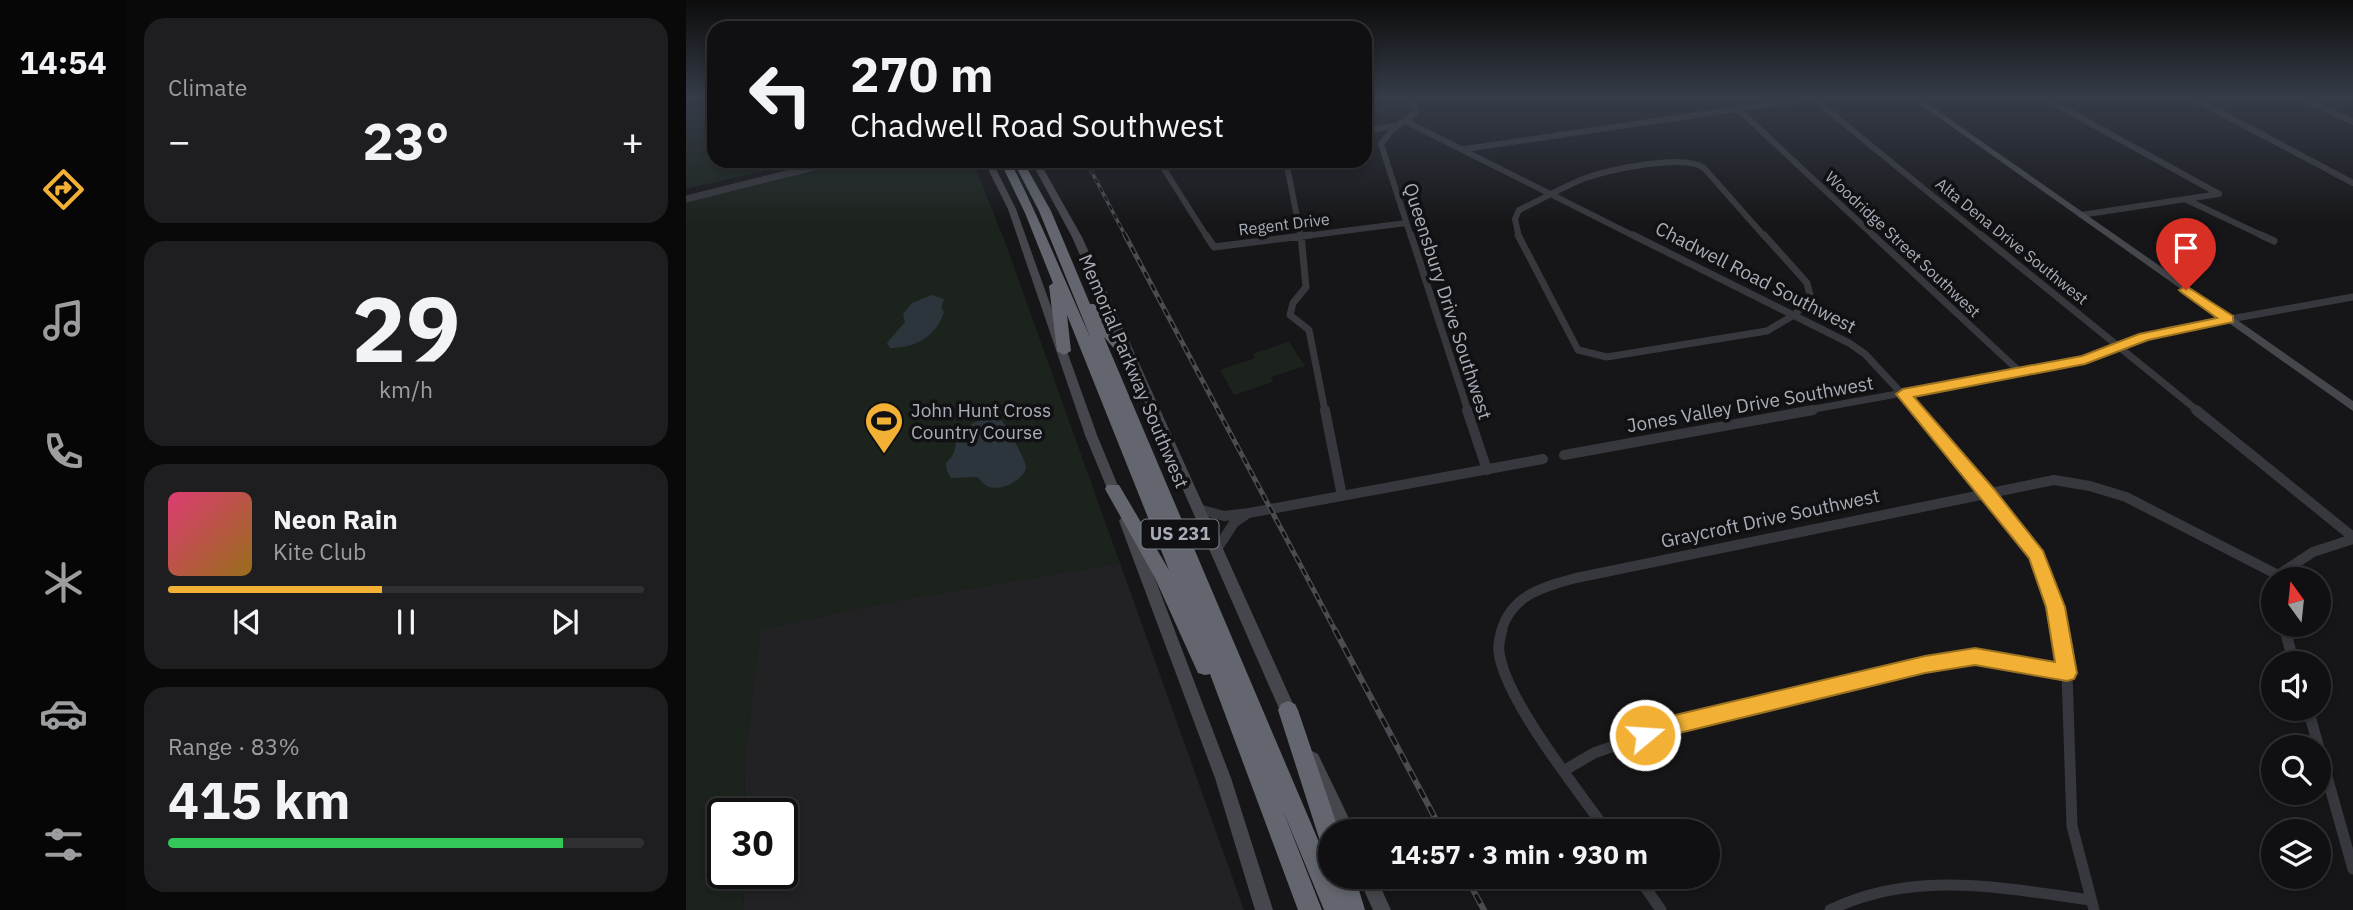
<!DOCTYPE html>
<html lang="en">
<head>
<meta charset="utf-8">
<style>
  :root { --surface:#101012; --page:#1e1e20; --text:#f1f3f6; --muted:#9c9d9f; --line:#303032; --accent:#f2b134 }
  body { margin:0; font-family:"IBM Plex Sans",sans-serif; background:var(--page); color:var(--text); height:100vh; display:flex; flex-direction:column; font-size:26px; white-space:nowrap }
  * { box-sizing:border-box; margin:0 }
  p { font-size:23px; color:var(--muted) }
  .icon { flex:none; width:38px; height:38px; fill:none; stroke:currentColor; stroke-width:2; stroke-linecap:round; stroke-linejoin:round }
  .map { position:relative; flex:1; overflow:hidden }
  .panel { display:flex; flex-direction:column; gap:18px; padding:18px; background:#09090a; width:560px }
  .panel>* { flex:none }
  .top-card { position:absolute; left:21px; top:21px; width:665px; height:147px; border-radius:21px; box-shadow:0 4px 10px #0003,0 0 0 2px var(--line); background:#101012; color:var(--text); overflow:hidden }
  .needle { width:46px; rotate:345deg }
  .controls { position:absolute; left:1575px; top:567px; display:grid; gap:14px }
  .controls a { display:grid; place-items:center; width:70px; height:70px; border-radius:50%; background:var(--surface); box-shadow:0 4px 10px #0003,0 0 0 2px var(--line); font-size:35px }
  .speed { position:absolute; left:21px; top:798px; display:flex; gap:14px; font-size:35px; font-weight:700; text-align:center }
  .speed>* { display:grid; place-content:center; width:91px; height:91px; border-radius:50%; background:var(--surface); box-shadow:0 4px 10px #0003,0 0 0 2px var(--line); line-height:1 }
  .speed .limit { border:4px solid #111; border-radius:10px; background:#fff; color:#111 }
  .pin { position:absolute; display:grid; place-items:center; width:60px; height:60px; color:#fff; margin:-72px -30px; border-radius:50% 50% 50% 0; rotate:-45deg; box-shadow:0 0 7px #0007 }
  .pin .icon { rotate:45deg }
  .me { position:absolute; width:77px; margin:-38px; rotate:72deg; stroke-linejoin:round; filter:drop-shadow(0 0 5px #0008) }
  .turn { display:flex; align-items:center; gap:24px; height:147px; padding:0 28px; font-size:32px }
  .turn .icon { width:91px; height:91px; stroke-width:2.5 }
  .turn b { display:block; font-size:49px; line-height:60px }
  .big { font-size:52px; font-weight:700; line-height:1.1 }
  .panel .tile { flex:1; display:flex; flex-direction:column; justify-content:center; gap:10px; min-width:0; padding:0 24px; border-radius:21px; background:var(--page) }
  .panel .dial { align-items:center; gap:0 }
  .dial b { font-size:91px; line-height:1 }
  .song { display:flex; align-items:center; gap:21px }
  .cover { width:84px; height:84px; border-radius:10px; background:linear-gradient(135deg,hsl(340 70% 55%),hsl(40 70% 35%)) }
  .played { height:7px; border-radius:4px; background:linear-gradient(90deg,var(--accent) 45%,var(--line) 45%) }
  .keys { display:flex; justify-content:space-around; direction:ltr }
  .heat { display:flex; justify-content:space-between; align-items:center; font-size:38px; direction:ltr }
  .charge { height:10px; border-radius:5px; background:linear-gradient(90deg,#34c759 83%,var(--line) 0) }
  .trip { position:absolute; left:632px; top:819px; width:402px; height:70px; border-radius:35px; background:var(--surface); box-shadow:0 4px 10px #0003,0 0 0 2px var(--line); font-weight:700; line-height:70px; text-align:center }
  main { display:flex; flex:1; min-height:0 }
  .tab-bar { display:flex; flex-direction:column; width:126px; justify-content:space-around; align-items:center; background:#060607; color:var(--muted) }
  .tab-bar .icon { width:49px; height:49px }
  .tab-bar .current { color:var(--accent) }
  .tab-bar b { font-size:32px; color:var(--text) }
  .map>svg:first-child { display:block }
  .built { fill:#222225 }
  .green { fill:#1c231d }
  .water { fill:#2c353c }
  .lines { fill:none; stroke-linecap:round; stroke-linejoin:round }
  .minor-far3 { stroke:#37383d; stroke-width:6 }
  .minor-far2 { stroke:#37383d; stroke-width:7 }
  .minor-far1 { stroke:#37383d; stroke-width:10 }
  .minor { stroke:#37383d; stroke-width:11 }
  .tertiary { stroke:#37383d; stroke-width:7 }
  .secondary { fill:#45474d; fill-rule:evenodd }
  .motorway { fill:#63666e; fill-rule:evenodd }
  .rail-far2-casing { stroke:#4a4c52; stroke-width:3.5 }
  .rail-far1-casing { stroke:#4a4c52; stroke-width:5 }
  .rail-casing { stroke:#4a4c52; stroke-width:6 }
  .rail-far2 { stroke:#111113; stroke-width:2; stroke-dasharray:5; stroke-linecap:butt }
  .rail-far1 { stroke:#111113; stroke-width:2.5; stroke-dasharray:7; stroke-linecap:butt }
  .rail { stroke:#111113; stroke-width:3.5; stroke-dasharray:10; stroke-linecap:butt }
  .route { fill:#f2b134; stroke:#9d7322; stroke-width:2 }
  .labels { text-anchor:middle; stroke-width:7; stroke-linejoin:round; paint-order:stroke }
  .far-street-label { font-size:16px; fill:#a8adb8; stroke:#111113 }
  .shield { fill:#111113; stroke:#7b7e86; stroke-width:2 }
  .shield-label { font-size:18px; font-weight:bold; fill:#a8adb8 }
  .street-label { font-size:19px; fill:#a8adb8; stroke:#111113 }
  .poi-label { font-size:19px; fill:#a8adb8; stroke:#111113; text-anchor:start }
</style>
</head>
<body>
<main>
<nav class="tab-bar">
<b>14:54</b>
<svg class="icon current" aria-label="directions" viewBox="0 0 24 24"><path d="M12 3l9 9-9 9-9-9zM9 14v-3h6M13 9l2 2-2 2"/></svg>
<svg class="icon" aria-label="music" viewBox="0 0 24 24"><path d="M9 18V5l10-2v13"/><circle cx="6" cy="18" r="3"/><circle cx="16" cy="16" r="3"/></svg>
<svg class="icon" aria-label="phone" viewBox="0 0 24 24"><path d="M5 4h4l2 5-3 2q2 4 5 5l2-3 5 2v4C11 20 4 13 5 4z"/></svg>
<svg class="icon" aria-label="climate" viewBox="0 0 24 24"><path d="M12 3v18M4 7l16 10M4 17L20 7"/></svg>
<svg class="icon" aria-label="car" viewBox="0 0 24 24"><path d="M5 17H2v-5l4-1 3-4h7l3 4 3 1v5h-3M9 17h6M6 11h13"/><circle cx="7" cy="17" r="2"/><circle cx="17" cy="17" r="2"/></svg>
<svg class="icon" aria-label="filters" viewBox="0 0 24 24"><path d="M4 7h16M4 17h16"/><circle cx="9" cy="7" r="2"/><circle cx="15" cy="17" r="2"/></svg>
</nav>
<section class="panel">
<div class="tile"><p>Climate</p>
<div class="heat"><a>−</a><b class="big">23°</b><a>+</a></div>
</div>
<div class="tile dial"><b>29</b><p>km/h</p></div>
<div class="tile">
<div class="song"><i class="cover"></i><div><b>Neon Rain</b><p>Kite Club</p></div></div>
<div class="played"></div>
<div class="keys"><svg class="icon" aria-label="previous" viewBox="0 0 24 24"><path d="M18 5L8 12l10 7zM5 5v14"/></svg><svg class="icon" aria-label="pause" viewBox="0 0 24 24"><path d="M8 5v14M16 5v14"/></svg><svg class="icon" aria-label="next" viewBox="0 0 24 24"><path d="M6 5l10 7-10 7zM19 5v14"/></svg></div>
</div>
<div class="tile"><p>Range · 83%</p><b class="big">415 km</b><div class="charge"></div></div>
</section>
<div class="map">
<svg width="1667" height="910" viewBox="0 0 1667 910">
  <rect width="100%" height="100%" fill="#161618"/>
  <path class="built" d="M 679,97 L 721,97 L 725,107 L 679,114 Z
    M 434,563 L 558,910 L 57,910 L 59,873 L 96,873 L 96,814 L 59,814 L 58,765 L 74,629 L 220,599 Z"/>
  <path class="green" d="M 0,97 L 28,97 L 28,161 L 121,161 L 0,189 Z
    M 162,161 L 284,161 L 294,179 L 319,242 L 434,563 L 220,599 L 74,629 L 58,765 L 59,814 L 37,814 L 37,873 L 59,873 L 57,910 L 0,910 L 0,201 Z
    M 603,342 L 619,366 L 585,377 L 587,382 L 548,395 L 534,370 L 569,358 L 567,354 Z"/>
  <path class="water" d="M 246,295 L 258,299 L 255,308 L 258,312 C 250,337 229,348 204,348 L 201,343 L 219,322 L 217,314 L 226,303 Z
    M 306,416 C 309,417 313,418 316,421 C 321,426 341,462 340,468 C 337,480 316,491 304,487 C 299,486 296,481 291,477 L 265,478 L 261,471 L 260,463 C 268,455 268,453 270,443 C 273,429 293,418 306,416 Z"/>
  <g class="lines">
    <path class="minor-far3" d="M 1117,97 L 1125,100 L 1130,97 L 1134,104 L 1297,237
      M 1357,97 L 1533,194 L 1395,215
      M 1505,97 L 1667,183
      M 1613,97 L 1667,122
      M 1050,107 L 1189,237
      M 721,122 L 950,237
      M 679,131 L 707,126
      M 779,149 L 1119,99
      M 473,161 L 521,237
      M 600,161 L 615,237
      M 1501,200 L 1579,237
      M 611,237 L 720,223
      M 725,237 L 695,144 L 706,130 L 729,113 L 728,97
      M 833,237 L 829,219 L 833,210 C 854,200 875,188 897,179 C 921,170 998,153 1018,168 L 1079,237"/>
    <path class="minor-far2" d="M 520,235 L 528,247 L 625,235
      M 615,235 L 620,287 L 607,303 L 604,315 L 623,330 L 639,411
      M 725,235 L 782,411
      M 832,235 L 892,350 L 921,357 L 1081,331 L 1108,315 L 1125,299 L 1121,283 L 1078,235
      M 947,235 L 1163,343 L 1179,354 L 1232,411
      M 1187,235 L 1334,372
      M 1295,235 L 1512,411
      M 1575,235 L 1588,241
      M 1117,411 L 1399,360 L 1483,330 L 1667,297"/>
    <path class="minor-far1" d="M 639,410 L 656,496
      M 781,410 L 801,470
      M 1230,410 L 1351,555 L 1369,607 L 1374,632
      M 1510,410 L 1667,537
      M 878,455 L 1127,410
      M 512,509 L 538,516 L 563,513 L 857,459
      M 531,549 L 548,523 L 561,514
      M 1592,579 L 1592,575 L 1627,552 L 1667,539
      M 1597,625 L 1599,632
      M 815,632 C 825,595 857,587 890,578 L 1368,480 L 1404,486 L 1440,497 L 1592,575"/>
    <path class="minor" d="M 816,630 C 814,637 812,645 813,652 C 819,700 892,790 921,831
      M 1373,630 L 1381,673 L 1386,826 L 1408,910
      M 1599,630 L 1608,663
      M 1622,709 L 1667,869
      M 879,770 L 908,753 L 985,726 L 1239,664 L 1289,656 L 1381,673
      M 952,877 L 975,910
      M 1144,910 C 1228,869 1316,888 1404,900"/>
    <path class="tertiary" d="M 0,199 L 152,161"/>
    <path class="secondary" d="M 1224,97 L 1232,97 L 1667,401 L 1667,411 Z
      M 298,161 L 306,161 L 330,209 L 411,435 L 437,498 L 436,501 L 426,501 L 425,498 L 399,435 L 322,209 Z
      M 345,161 L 353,161 L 396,237 L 613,717 L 611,722 L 605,724 L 599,722 L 386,237 Z
      M 440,516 L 445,518 L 447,521 L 545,778 L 587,910 L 569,910 L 529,778 L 433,521 L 435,518 Z
      M 626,751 L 632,754 L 669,831 L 651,831 L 618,759 L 620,754 Z
      M 672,877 L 690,877 L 705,910 L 687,910 Z"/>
    <path class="motorway" d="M 314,161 L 324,161 C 354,219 378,279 405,339 L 353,211 L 327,161 L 337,161 L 365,211 L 404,304 L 411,304 L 432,337 L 451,358 L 444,362 L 439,361 L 418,337 L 644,868 L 644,877 L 669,877 L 679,910 L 638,910 L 596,808 L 636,910 L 612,910 L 524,674 L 519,675 L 512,673 L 468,576 L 419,489 L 421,485 L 433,485 L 483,570 L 381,315 L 385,351 L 378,355 L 371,351 L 363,286 L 367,283 L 339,213 Z
      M 602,701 L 609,704 L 612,710 L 653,831 L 644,831 L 644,849 L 636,846 L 633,838 L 592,710 L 595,704 Z"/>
    <defs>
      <path id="rail-far2" d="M 400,161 L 440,237"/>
      <path id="rail-far1" d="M 439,235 L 650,632"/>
      <path id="rail" d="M 649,630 L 756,831
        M 780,877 L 798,910"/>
    </defs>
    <use href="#rail-far2" class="rail-far2-casing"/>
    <use href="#rail-far1" class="rail-far1-casing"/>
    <use href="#rail" class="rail-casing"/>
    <use href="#rail-far2" class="rail-far2"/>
    <use href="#rail-far1" class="rail-far1"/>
    <use href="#rail" class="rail"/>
  </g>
  <linearGradient id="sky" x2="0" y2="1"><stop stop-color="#0c0c0d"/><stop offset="0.43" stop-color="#363c48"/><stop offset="1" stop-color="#363c48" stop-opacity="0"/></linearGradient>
  <rect width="1667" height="225" fill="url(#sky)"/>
  <path class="route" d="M 1500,286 L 1547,316 L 1547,322 L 1462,340 L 1399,364 L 1228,397 L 1308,489 L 1357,551 L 1379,607 L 1391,673 L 1388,679 L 1381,681 L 1289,665 L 1239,673 L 985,735 L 959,744 L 952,742 L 949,735 L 952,728 L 985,716 L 1239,656 L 1289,648 L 1369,662 L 1360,607 L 1343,558 L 1210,394 L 1217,389 L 1396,356 L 1453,334 L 1531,318 L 1495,292 L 1493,290 Z"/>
  <defs>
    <symbol id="stadium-pin" viewBox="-11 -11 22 30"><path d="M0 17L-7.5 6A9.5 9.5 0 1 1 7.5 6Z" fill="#f2b134" stroke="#111113"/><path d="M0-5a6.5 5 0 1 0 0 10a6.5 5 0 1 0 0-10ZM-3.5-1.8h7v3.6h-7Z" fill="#111"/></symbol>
  </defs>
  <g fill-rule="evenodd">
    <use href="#stadium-pin" x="176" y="399" width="44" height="60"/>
  </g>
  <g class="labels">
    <g class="far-street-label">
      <text transform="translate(598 224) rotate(-7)" y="6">Regent Drive</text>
      <text transform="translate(1326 241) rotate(39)" y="6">Alta Dena Drive Southwest</text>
      <text transform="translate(1217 244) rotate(43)" y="6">Woodridge Street Southwest</text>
    </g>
    <rect class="shield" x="455.5" y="519.5" width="77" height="29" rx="5"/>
    <g class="shield-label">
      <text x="494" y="540">US 231</text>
    </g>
    <g class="street-label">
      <text transform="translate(1070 277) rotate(27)" y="7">Chadwell Road Southwest</text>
      <text transform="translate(762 301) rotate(72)" y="7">Queensbury Drive Southwest</text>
      <text transform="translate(448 371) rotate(67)" y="7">Memorial Parkway Southwest</text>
      <text transform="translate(1064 404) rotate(-10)" y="7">Jones Valley Drive Southwest</text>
      <text transform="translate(1084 518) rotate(-12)" y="7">Graycroft Drive Southwest</text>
    </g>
    <g class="poi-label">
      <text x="225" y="417">John Hunt Cross<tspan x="225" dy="22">Country Course</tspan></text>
    </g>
  </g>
</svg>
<div class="controls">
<a><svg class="needle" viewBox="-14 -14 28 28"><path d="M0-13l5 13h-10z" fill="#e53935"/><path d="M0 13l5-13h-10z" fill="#9c9d9f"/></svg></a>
<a><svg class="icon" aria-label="sound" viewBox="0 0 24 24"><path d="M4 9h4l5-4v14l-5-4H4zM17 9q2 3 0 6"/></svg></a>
<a><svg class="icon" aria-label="search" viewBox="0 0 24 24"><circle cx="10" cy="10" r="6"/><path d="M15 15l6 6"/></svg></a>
<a><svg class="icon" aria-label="layers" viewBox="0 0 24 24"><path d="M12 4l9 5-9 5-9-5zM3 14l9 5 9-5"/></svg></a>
</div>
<div class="speed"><div class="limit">30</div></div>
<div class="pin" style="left:1500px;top:290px;background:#d93025"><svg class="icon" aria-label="arrive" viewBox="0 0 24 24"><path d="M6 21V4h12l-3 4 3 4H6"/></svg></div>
<svg class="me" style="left:959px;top:735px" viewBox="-20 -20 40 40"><circle r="17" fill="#f2b134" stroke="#fff" stroke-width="3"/><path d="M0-11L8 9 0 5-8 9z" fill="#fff"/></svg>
<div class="trip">14:57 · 3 min · 930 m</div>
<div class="top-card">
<div class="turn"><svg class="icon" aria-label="left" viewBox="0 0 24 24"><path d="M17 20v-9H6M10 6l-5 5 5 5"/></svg><div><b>270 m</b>Chadwell Road Southwest</div></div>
</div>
</div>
</main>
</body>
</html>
